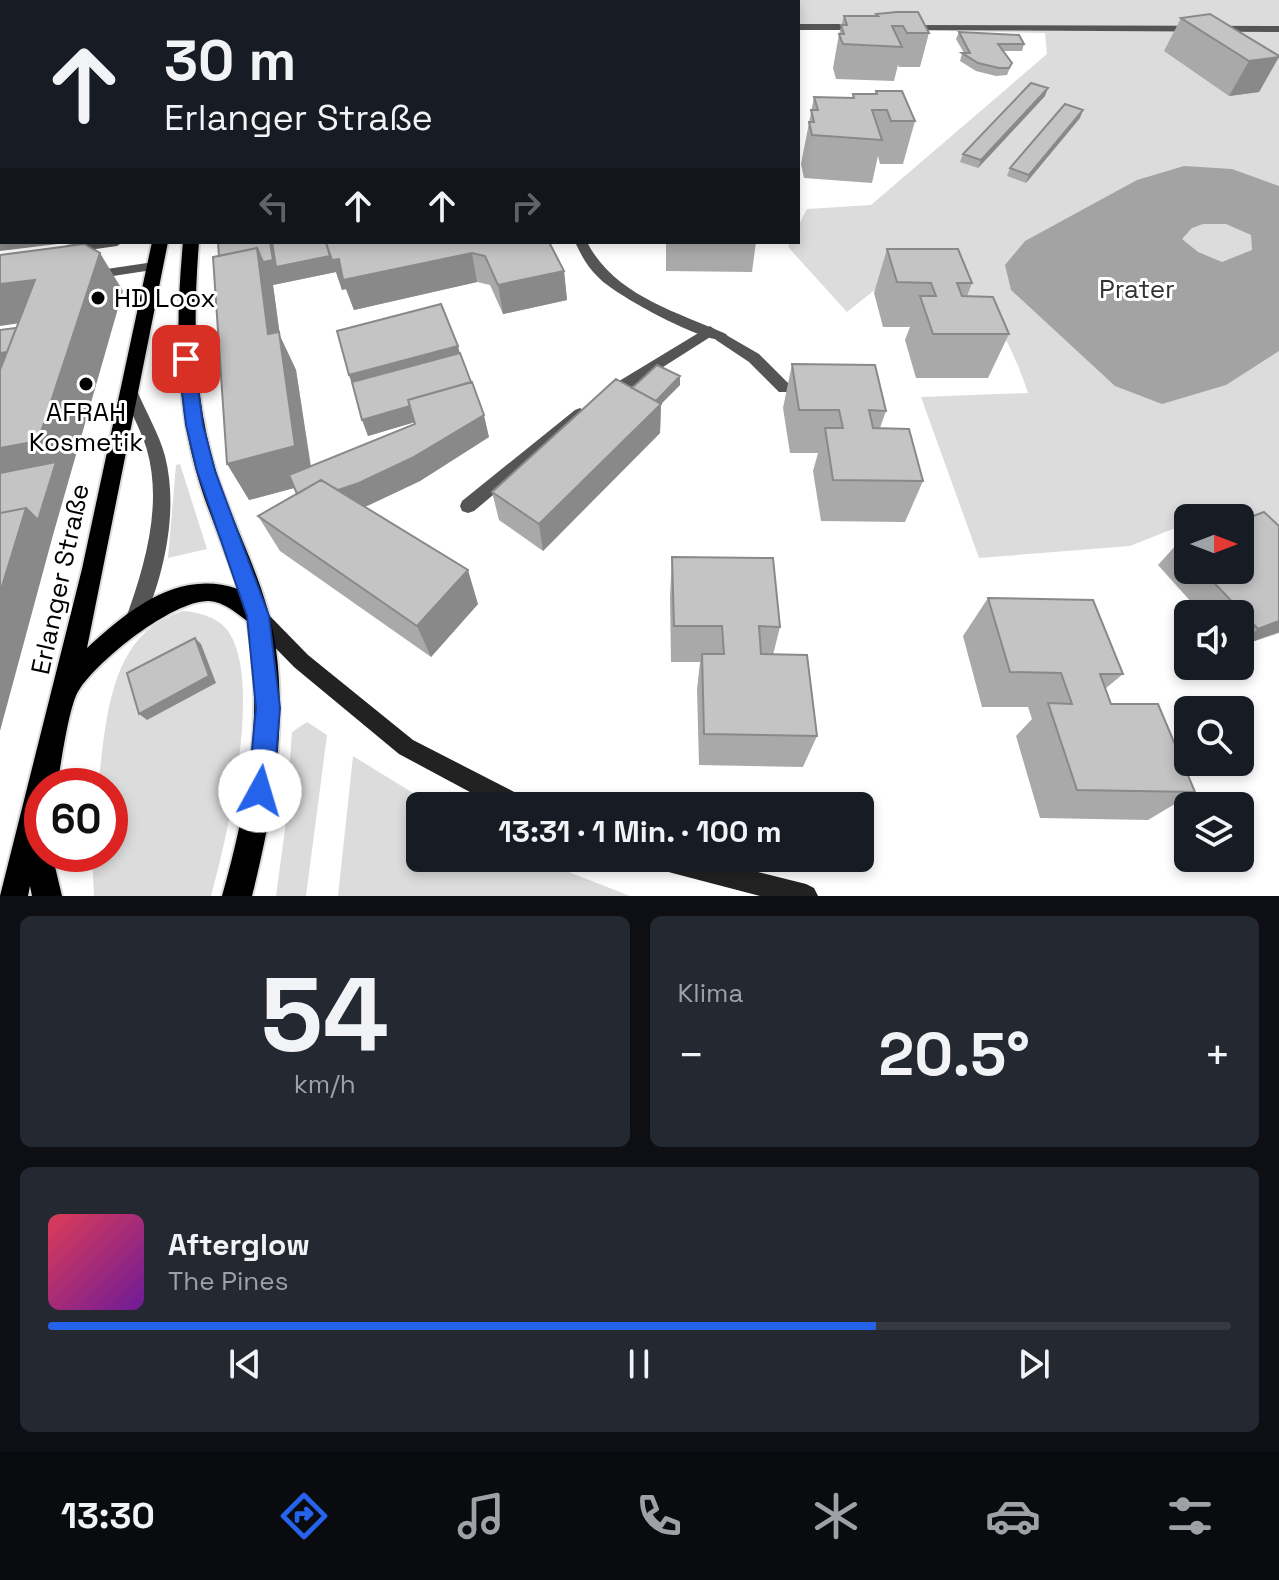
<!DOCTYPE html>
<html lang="de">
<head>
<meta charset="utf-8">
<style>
  :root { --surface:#171b24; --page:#242831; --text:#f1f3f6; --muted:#9ea1a6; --line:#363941; --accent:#2563eb }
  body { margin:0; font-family:"Space Grotesk",sans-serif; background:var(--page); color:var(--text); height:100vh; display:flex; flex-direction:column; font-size:30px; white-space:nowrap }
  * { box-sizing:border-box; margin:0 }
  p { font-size:26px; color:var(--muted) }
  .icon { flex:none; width:44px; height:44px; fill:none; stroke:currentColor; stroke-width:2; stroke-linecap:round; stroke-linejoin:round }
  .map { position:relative; height:896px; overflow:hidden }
  .drawer { display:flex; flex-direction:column; gap:20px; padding:20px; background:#0d0f14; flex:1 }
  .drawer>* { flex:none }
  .guide { position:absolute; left:0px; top:0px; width:800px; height:244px; box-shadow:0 4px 12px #0003; background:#171b24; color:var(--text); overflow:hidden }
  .needle { width:52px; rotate:90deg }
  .buttons { position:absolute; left:1174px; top:504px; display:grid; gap:16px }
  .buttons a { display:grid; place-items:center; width:80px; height:80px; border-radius:12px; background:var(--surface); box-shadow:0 4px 12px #0003; font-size:40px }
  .speed { position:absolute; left:24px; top:768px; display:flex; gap:16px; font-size:40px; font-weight:700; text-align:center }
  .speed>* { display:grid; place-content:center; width:104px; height:104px; border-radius:50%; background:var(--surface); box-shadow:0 4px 12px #0003; line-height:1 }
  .speed .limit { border:12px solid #d22; background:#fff; color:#111 }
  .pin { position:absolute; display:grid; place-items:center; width:68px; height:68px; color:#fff; margin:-34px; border-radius:16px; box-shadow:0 4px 12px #0006 }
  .me { position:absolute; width:88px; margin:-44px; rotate:6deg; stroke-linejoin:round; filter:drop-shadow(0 0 6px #0008) }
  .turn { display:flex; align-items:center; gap:28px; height:168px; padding:0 32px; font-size:36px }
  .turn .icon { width:104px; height:104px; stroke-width:2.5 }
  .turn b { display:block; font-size:56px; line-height:68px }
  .lanes { display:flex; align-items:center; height:76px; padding:0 32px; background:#0003; justify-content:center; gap:40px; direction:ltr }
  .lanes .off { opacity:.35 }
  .big { font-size:60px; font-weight:700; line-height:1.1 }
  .drawer .widget { flex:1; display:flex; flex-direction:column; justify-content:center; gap:12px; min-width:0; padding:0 28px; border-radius:12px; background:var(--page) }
  .drawer .dial { align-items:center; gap:0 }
  .dial b { font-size:104px; line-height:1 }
  .song { display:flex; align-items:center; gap:24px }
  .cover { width:96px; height:96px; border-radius:12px; background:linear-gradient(135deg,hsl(350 70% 55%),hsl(280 70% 35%)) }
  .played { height:8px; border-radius:4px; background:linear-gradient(90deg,var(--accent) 70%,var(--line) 70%) }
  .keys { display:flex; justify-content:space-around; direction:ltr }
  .heat { display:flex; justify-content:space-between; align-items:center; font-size:44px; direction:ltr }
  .drawer .tiles { flex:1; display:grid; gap:20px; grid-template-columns:1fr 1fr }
  .widget:last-child { grid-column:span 2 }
  .trip { position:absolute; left:406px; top:792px; width:468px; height:80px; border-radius:12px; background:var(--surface); box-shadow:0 4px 12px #0003; font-weight:700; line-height:80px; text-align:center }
  .tabs { display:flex; height:128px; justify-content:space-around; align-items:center; background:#090b0e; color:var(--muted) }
  .tabs .icon { width:56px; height:56px }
  .tabs .selected { color:var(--accent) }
  .tabs b { font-size:36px; color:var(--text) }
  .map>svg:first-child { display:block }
  .green { fill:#dcdcdc }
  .water { fill:#a3a3a3; fill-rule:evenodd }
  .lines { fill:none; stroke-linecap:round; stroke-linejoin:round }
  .primary-casing { stroke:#dbdbdb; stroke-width:4 }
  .lane { fill:#555; fill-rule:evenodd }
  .street { fill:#555; fill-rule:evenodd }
  .secondary { fill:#222; fill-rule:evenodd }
  .primary { fill:#000; fill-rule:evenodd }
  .wall { fill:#a9a9a9 }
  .shaded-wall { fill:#898989 }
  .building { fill:#c4c4c4; stroke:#898989; stroke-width:2 }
  .route { fill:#2563eb; stroke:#184099; stroke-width:2 }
  .poi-dot { fill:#000; stroke:#fff; stroke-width:3 }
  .labels { text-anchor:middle; stroke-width:6; stroke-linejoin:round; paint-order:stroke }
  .park-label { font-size:26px; fill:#333; stroke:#fff }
  .poi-label { font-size:26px; fill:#000; stroke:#fff; text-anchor:start }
  .street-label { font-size:26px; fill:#000; stroke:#fff }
</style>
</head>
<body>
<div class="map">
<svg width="1279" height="896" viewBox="0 0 1279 896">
  <rect width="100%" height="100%" fill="#fff"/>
  <path class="green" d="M 732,0 L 1279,0 L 1279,557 L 1240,529 L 1240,518 L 1224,518 L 1216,512 L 1188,518 L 1188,523 L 1130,546 L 979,558 L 921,397 L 1028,393 C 1000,311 983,300 906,265 L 847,312 L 788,247 L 790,242 L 798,242 L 798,226 L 807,209 L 871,205 L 1047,54 L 1045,33 L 798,28 L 798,2 Z
    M 180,464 L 207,549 L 168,558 L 176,465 Z
    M 182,611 C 199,612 221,618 230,634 C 262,687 227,838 211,896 L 94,896 L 92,854 L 110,854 L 110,786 L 98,786 C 105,734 107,659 154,625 C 162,619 173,615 182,611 Z
    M 307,722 L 327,735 L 306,896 L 276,896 L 285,829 L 292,732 Z
    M 353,756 L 434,806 L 420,806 L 420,858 L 533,858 L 630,896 L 338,896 Z"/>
  <path class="water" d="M 1184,166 L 1232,169 L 1279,186 L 1279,351 L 1226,385 L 1162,404 L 1115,386 L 1011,290 L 1005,265 L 1025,241 L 1137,180 ZM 1203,224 L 1226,224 L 1251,235 L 1252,250 L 1222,262 L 1198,252 L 1182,239 L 1192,228 Z"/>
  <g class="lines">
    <defs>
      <path id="primary" d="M 152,242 L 168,242 L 87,648 C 128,610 179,568 238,589 C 225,548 206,509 195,467 C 175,393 176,318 183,242 L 199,242 C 193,319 193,396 216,471 C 235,531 268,587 276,649 C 287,732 272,816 252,896 L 222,896 C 247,807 265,714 247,621 C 235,612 224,602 209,601 C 173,600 98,660 79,690 C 69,704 61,765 57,786 L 42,786 L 42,854 L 52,854 L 62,896 L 32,896 L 30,886 L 28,896 L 0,896 L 82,569 Z"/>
    </defs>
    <use href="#primary" class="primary-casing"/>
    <path class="lane" d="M 710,326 L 717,331 L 715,334 L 611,400 L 601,400 L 598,396 L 601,392 Z
      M 721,332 L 759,354 L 789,384 L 791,388 L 789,392 L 779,392 L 749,362 L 716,340 L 714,337 Z
      M 130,388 L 138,393 C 147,414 159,434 165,456 C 179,511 164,577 141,627 L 134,630 L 127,627 L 125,621 C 144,568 163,507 147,450 C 141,430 131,412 122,393 Z
      M 580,408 L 588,414 L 585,418 L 474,511 L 468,513 L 462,511 L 460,506 L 462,501 L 575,410 Z"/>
    <path class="street" d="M 798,24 L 860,24 L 864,27 L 860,30 L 798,30 Z
      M 901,25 L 1279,26 L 1279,32 L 904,30 L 901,29 Z
      M 0,91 L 2,91 L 0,99 Z
      M 90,242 L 123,242 L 117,246 L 67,253 L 61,249 L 67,245 Z
      M 575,242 L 587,242 C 614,295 675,311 726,334 L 728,337 L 726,340 C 705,344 615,295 599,278 C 588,268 581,255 575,242 Z
      M 154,262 L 159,263 L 159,269 L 93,279 L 86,275 L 93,271 Z"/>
    <path class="secondary" d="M 259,609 L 266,612 L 308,655 L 413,740 L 526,798 L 529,806 L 496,806 L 399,754 L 294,667 L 252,624 L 250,618 L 252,612 Z
      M 646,858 L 702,858 L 806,884 L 814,888 L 818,896 L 760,896 L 657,869 L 649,866 Z"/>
    <use href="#primary" class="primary"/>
  </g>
  <path class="wall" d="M 100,0 L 192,0 L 190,2 L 100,2 Z
    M 501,0 L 603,0 L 603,2 L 502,2 Z
    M 616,0 L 712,0 L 712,2 L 616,2 Z
    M 876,14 L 929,33 L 920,67 L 899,67 L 898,65 L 894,81 L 836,79 L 833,68 L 839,34 L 844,16 L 876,16 Z
    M 1181,18 L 1279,56 L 1259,92 L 1229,96 L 1164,51 Z
    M 959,32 L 1024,44 L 1022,51 L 1003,51 L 1012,63 L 1007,75 L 996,76 L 976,71 L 960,61 L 962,53 L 964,53 L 956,39 Z
    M 876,91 L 915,121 L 903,164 L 880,164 L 878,156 L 872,183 L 804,178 L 801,164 L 814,97 L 852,98 L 853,94 L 875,94 Z
    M 1045,96 L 978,168 L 960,162 L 963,154 Z
    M 1080,118 L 1026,183 L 1007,176 L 1010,168 Z
    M 549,242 L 564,271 L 567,300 L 503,314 L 490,285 L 477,282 L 354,310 L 346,289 L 342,290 L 336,272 L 273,285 L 280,336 L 296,370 L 311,466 L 415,424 L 414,422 L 368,436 L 349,375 L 460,353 L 489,437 L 420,481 L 365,507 L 478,604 L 431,657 L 280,551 L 258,516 L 297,494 L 294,488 L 249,500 L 219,256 Z
    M 666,242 L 756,242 L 752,272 L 666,271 Z
    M 887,249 L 972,283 L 967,296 L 1009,334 L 988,378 L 916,378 L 905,340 L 910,327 L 883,327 L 874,293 Z
    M 792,364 L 886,411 L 880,428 L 923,481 L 905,522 L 821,521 L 813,471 L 818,453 L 790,453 L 783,408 Z
    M 680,376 L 680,385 L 661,404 L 660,433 L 543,551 L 499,520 L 492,492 L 632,388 Z
    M 1279,526 L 1279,633 L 1240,646 L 1240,614 L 1202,614 L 1158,565 L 1177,544 L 1188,540 L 1188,570 L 1240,570 Z
    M 672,557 L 780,627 L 773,655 L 817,736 L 803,767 L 699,765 L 697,689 L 700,662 L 671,662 L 670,597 Z
    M 988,598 L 1123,674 L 1105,689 L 1111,704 L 1195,792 L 1148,820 L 1040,818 L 1016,736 L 1032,719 L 1028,707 L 982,707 L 963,636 Z"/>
  <path class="shaded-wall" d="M 69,0 L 86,0 L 87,2 L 66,2 Z
    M 237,0 L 274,0 L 272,2 L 236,2 Z
    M 2,39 L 2,79 L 0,80 L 0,41 Z
    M 1279,57 L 1259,92 L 1229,96 L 1249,61 Z
    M 1048,88 L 1045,96 L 978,168 L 981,160 Z
    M 1083,110 L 1080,118 L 1026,183 L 1029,175 Z
    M 0,219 L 2,219 L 2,242 L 74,242 L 0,251 Z
    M 270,242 L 363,249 L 472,253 L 477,282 L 354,310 L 346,289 L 342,290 L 336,272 L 273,285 L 280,336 L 296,370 L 313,483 L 249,500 L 227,464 L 268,334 L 257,248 Z
    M 100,253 L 123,291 L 53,535 L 0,731 L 0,593 L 26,508 L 50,481 L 0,486 L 0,448 Z
    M 564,271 L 567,300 L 503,314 L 498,285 Z
    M 35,280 L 62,317 L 0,326 L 0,284 Z
    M 41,324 L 0,372 L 0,353 Z
    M 458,346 L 464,369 L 358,398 L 349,375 Z
    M 680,376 L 680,385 L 661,404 L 660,433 L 543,551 L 539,524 Z
    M 474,388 L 477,404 L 368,436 L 362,420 Z
    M 484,415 L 489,437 L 420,481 L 369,505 L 312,523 L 300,501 Z
    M 468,570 L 478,604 L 431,657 L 417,626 Z
    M 1279,621 L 1279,632 L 1240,646 L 1240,643 L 1258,629 Z
    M 195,638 L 201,644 L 216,683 L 147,720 L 139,714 Z"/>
  <path class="building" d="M 30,0 L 69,0 L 66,2 L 27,2 Z
    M 203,0 L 237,0 L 236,2 L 201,2 Z
    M 302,0 L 432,0 L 431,2 L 301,2 Z
    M 897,12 L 918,12 L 929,33 L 907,33 L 903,26 L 892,26 L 902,47 L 843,44 L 839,34 L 844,34 L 841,25 L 847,25 L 844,16 L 878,16 L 876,14 Z
    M 0,13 L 2,13 L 2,39 L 0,41 Z
    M 1210,14 L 1279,56 L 1279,57 L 1249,61 L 1181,18 Z
    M 959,32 L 1019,35 L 1024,44 L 998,44 L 1012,63 L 1009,68 L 999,68 L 978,63 L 962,53 L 970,53 Z
    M 1031,83 L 1048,88 L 981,160 L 963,154 Z
    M 876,91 L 902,91 L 915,121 L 891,121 L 887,110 L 872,110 L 882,140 L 812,135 L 809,122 L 814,122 L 811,110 L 818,110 L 814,97 L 854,98 L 853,94 L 877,94 Z
    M 1065,104 L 1083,110 L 1029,175 L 1010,168 Z
    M 2,180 L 2,191 L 0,191 L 0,181 Z
    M 0,192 L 2,192 L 2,219 L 0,219 Z
    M 218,242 L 270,242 L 273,260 L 263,262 L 257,248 L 219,256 Z
    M 272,242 L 331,242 L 326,243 L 330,256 L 276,267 Z
    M 331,242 L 549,242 L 564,271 L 498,285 L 485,256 L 472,253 L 343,280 L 339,259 L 332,260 L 326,243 Z
    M 84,244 L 100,253 L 38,441 L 0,448 L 0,370 L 35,280 L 0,284 L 0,255 Z
    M 257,248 L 268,334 L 279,332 L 295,446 L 227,464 L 213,257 Z
    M 887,249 L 958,249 L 972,283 L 957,283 L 962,296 L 993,297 L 1009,334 L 933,334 L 920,296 L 936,296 L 931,283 L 897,282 Z
    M 441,304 L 458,346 L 349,375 L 337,331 Z
    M 16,328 L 7,352 L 0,353 L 0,330 Z
    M 460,353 L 471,382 L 408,400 L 410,406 L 362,420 L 352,382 Z
    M 792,364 L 875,365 L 886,411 L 869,410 L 873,428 L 909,429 L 923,481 L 833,480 L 825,428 L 843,428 L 839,410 L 799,410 Z
    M 657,365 L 680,376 L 656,401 L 632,388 Z
    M 616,379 L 661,404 L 539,524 L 492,492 Z
    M 472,382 L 484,415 L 412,458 L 359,483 L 338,490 L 321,480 L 297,494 L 289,475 L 415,424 L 408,400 Z
    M 56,462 L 38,520 L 26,508 L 0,513 L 0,473 Z
    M 321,480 L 468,570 L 417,626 L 258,516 Z
    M 26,508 L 0,593 L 0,513 Z
    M 1264,512 L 1279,526 L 1279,621 L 1258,629 L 1202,570 L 1240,570 L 1240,521 Z
    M 1188,540 L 1188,555 L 1177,544 Z
    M 672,557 L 773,558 L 780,627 L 759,626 L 761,654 L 807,655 L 817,736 L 704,734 L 702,654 L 724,654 L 722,626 L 674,626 Z
    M 988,598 L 1093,600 L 1123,674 L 1100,674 L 1111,704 L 1158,704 L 1195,792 L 1077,790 L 1048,703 L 1072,704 L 1061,673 L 1010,672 Z
    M 195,638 L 209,676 L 139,714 L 127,673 Z"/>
  <path class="route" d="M 186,353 L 194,359 L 203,425 L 215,471 L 269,616 L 280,708 L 273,791 L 269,800 L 260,804 L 252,800 L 248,791 L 256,708 L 247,616 L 197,471 L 186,425 L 178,359 Z"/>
  <g class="poi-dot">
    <circle cx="98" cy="298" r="8"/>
    <circle cx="86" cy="384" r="8"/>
  </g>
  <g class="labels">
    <g class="park-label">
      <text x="1137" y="298">Prater</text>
    </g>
    <g class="poi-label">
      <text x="114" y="307">HD Loox</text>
      <text x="86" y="421" text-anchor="middle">AFRAH<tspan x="86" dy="30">Kosmetik</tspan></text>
    </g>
    <g class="street-label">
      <text transform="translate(60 579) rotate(-78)" y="9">Erlanger Straße</text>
    </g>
  </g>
</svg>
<div class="buttons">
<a><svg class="needle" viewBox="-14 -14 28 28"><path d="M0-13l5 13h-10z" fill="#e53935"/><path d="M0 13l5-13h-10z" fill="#9ea1a6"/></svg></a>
<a><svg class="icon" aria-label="sound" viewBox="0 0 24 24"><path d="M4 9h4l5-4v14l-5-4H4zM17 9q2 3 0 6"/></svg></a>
<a><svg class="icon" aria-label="search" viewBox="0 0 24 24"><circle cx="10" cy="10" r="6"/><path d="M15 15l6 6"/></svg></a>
<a><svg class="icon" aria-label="layers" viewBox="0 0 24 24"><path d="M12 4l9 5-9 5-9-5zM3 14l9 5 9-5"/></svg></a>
</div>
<div class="speed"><div class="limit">60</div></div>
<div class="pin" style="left:186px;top:359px;background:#d93025"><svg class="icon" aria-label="arrive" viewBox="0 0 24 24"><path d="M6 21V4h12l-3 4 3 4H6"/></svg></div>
<svg class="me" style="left:260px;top:791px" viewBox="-20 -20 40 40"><circle r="19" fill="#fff"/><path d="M0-13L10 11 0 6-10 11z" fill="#2563eb"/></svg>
<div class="trip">13:31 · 1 Min. · 100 m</div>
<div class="guide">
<div class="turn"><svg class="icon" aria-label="ahead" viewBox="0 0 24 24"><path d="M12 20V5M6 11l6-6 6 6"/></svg><div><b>30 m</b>Erlanger Straße</div></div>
<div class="lanes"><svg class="icon off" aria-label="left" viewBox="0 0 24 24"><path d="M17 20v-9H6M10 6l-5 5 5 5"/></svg><svg class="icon" aria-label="ahead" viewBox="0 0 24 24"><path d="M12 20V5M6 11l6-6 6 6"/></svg><svg class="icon" aria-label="ahead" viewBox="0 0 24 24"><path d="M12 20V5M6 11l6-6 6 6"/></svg><svg class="icon off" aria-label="right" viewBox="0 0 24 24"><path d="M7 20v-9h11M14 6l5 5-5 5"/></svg></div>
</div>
</div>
<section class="drawer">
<div class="tiles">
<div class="widget dial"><b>54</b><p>km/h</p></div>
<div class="widget"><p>Klima</p>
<div class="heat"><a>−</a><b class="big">20.5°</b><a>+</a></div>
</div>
<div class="widget">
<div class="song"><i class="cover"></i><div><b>Afterglow</b><p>The Pines</p></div></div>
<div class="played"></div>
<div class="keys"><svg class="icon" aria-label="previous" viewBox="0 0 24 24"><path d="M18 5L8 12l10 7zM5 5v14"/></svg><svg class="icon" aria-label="pause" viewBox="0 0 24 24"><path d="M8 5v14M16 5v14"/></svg><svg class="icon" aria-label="next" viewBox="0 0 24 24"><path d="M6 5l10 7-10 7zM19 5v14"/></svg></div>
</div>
</div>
</section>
<nav class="tabs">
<b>13:30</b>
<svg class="icon selected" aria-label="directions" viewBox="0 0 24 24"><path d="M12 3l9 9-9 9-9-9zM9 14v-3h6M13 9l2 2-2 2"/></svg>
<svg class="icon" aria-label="music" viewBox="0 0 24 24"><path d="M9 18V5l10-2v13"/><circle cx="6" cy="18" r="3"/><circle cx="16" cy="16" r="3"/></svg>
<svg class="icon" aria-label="phone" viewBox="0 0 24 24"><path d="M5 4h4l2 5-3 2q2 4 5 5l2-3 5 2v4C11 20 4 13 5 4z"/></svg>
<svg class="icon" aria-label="climate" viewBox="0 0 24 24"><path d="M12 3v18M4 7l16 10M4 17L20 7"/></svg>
<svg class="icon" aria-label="car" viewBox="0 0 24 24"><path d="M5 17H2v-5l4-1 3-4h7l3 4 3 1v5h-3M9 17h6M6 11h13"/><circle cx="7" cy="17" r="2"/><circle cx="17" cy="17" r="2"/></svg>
<svg class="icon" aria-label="filters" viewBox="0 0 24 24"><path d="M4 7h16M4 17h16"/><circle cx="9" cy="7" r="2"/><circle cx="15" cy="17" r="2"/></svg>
</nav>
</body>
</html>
